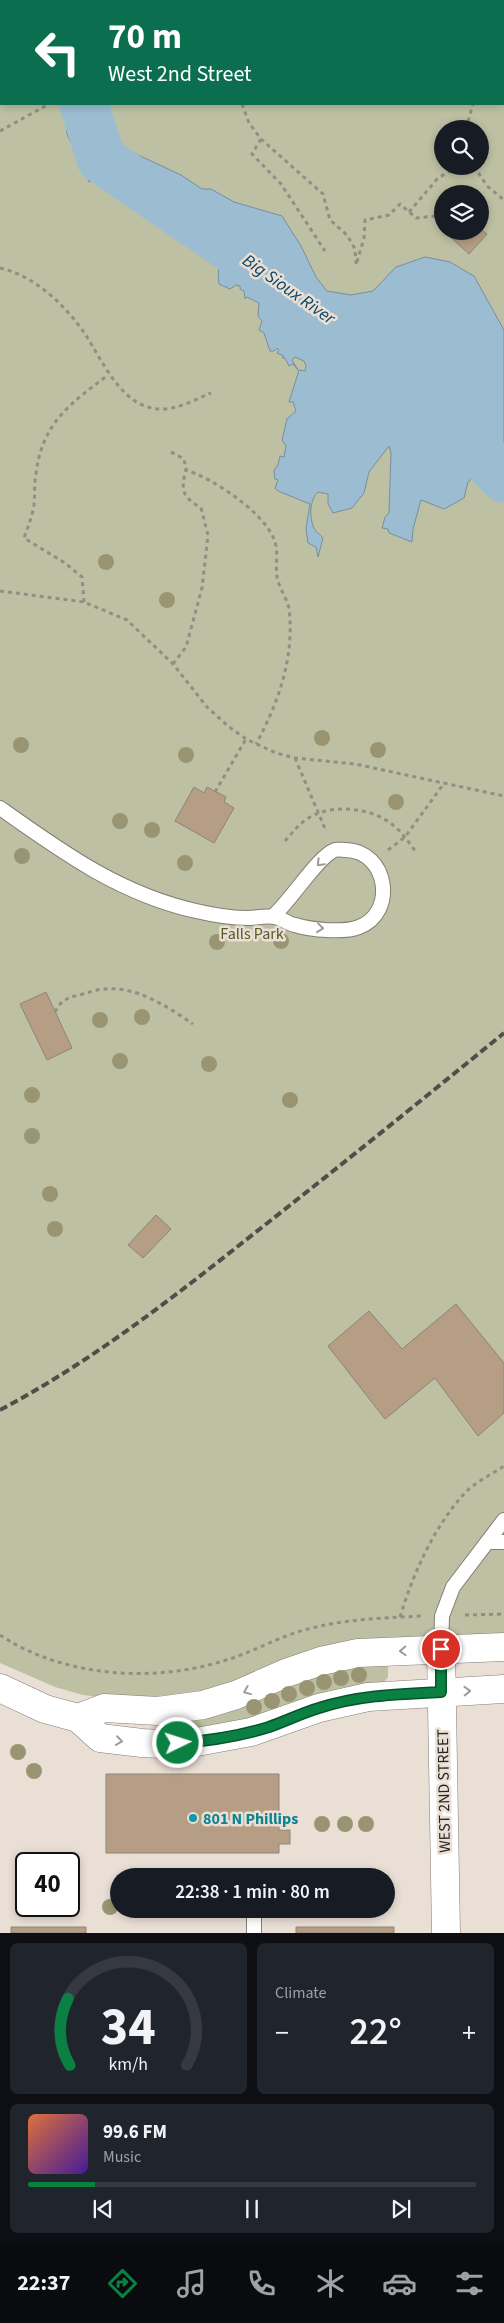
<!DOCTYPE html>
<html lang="en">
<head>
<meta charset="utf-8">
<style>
  :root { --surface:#171b24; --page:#20242c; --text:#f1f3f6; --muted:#9ea1a6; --line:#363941; --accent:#0b8043 }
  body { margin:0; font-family:"Source Sans 3",sans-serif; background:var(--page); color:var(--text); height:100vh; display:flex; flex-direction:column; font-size:19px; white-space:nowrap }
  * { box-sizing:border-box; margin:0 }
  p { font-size:16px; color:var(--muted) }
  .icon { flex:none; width:28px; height:28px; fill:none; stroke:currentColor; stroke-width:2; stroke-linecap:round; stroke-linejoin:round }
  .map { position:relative; height:1933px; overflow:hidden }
  .side { display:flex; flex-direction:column; gap:10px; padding:10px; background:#0d0f14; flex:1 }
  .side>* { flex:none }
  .top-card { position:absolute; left:0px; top:0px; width:505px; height:105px; box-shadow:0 2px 8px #0003; background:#0b6e4f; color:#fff; overflow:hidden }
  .tools { position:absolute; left:434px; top:120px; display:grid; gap:10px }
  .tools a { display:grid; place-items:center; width:55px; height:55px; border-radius:50%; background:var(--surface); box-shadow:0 2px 8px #0003; font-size:25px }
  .speed { position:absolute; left:15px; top:1852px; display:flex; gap:10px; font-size:25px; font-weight:700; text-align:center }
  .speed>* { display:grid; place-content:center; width:65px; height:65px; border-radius:50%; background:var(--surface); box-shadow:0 2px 8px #0003; line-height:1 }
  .speed .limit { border:2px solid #111; border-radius:8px; background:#fff; color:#111 }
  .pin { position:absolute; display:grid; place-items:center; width:42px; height:42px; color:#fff; margin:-21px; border:2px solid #fff; border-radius:50%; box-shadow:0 1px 5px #0007 }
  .me { position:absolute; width:55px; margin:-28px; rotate:86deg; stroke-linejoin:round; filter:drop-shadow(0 0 4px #0008) }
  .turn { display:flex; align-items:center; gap:18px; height:105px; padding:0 25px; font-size:22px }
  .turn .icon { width:65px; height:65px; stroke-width:2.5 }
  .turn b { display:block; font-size:35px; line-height:42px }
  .big { font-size:38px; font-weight:600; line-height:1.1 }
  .side .card { flex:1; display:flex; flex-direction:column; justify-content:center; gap:8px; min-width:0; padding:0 18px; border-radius:8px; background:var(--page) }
  .side .dial { align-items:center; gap:0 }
  .dial svg { height:130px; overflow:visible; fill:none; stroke:var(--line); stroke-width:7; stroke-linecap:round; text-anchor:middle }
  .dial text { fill:var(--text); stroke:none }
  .song { display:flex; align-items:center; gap:15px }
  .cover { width:60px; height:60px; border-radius:8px; background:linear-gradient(135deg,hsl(20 70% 55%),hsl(260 70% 35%)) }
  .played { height:5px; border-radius:2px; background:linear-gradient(90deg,var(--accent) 15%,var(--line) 15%) }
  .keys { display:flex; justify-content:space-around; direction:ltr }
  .heat { display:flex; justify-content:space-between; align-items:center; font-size:28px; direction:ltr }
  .side .tiles { flex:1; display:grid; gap:10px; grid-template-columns:1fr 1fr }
  .card:last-child { grid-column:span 2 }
  .trip { position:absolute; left:110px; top:1868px; width:285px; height:50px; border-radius:25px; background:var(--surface); box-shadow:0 2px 8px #0003; font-weight:600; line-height:50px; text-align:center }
  .tab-bar { display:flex; height:80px; justify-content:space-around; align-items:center; background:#090b0e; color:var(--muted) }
  .tab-bar .icon { width:35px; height:35px }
  .tab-bar .selected { color:var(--accent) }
  .tab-bar b { font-size:22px; color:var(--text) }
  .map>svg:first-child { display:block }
  .green { fill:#bdc0a2; fill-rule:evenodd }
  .water { fill:#9cbcd2; stroke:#798e9d }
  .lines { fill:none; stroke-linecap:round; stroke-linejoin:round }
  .river { stroke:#9cbcd2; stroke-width:49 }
  .building { fill:#b69e84; stroke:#8c847b }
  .service-casing { stroke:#867d74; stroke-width:16 }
  .tertiary-casing { stroke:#867d74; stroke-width:29 }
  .path { stroke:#948d86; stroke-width:3; stroke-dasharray:4 4; stroke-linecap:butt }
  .service { stroke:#fff; stroke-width:14 }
  .tertiary { stroke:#fff; stroke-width:28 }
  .rail { stroke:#524d48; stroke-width:4; stroke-dasharray:8 4; stroke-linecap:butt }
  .tree { fill:#999573 }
  .oneway { stroke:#9e9c9b }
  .route-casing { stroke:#07532c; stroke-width:12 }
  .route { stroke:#0b8043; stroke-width:9 }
  .culture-dot { fill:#0f9aa8; stroke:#e9dfd5; stroke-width:2 }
  .labels { text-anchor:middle; stroke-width:5; stroke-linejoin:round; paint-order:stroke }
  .park-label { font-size:16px; fill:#575922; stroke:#e9dfd5 }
  .street-label { font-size:16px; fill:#282421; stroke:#e9dfd5 }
  .culture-label { font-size:16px; font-weight:bold; fill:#0d838f; stroke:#e9dfd5; text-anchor:start }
  .water-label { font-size:18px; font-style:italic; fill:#0b4665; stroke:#e9dfd5 }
</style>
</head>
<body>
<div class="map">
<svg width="504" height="1933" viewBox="0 0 504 1933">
  <rect width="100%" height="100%" fill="#e9dfd5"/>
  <path class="green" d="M 0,0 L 504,0 L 504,1635 L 177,1697 L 110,1698 L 83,1695 L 55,1687 L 0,1663 ZM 1,1 L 504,1 L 504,104 L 1,104 ZM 442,129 L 480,129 L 480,166 L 442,166 ZM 442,194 L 480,194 L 480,231 L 442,231 Z
    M 378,1664 L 388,1667 L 388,1677 L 382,1684 L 299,1703 L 222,1727 L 170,1732 L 169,1724 L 213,1717 L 238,1709 L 315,1676 L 346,1668 Z"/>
  <path class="water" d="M 69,104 L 101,104 L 96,119 L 99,129 L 108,141 L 181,175 L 202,189 L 211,189 L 234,202 L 282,216 L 301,246 L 316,277 L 327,291 L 351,295 L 373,291 L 396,267 L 425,257 L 450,262 L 474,276 L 504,330 L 504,469 L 482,470 L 468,482 L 464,498 L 444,509 L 421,500 L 413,529 L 412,542 L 389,533 L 388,529 L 382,528 L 385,517 L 389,513 L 391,453 L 389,446 L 369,472 L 364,493 L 352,508 L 333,513 L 328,504 L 328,494 L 318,492 C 309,500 309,520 315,530 C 317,533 320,534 323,538 L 318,557 L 316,547 L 308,543 L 306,528 L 310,504 L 278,491 L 275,488 L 278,480 L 275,479 L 274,470 L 278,465 L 280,456 L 284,457 L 286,446 L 282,440 L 287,419 L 296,411 L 293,402 L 289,402 L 299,370 L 305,371 L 306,366 L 304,361 L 295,357 L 292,360 L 298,370 L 293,364 L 289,366 L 285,358 L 282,358 L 284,356 L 277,353 L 279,350 L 277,348 L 274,351 L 270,351 L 264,333 L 259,330 L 262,321 L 258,316 L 259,303 L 247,297 L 245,299 L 244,291 L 240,289 L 240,286 L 236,285 L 230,289 L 219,284 C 217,271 221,259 219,245 L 221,244 L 222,248 L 222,238 L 217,236 L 214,221 L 211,223 L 206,220 L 206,213 L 158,192 L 156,193 L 155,197 L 149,197 L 138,190 L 137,185 L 112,173 L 89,182 L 83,166 L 83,155 C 76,149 70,143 67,134 C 66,127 67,123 64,117 L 65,108 L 70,107 Z"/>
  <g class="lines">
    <path class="river" d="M 84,104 L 101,159 L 278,280
      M 450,422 L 504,478"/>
  </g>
  <path class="building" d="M 480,228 L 487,234 L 469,254 L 447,234 L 450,231 L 480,231 Z
    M 194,787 L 204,793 L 207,787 L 226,797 L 224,802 L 234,808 L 214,843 L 175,821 Z
    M 46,992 L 72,1048 L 47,1060 L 20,1004 Z
    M 156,1215 L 171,1229 L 143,1258 L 128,1245 Z
    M 456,1304 L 504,1363 L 504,1413 L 478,1436 L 435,1378 L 385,1419 L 328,1346 L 369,1311 L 402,1349 Z
    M 106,1774 L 279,1774 L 279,1830 L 290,1830 L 290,1844 L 279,1844 L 279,1853 L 106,1853 Z
    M 11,1927 L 86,1927 L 86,1933 L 11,1933 Z
    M 296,1927 L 394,1927 L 394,1933 L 296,1933 Z"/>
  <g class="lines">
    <defs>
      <path id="service" d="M 0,808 C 62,852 120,894 196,911 C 213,915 230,918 248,918 C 256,918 266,915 274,917 C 282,918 288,924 295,925 C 311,930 344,933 359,927 C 397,913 388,851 346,850 C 343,850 337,849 335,850 C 318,856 290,902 273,916
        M 487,1542 L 504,1542
        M 441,1649 L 442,1616 L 453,1587 L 504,1520
        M 254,1933 L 254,1909"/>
      <path id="tertiary" d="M 441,1649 L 446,1933
        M 0,1688 L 45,1709 L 78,1718 L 100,1738 L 142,1743 L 161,1744 L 197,1742 L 251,1732 L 319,1708 L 368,1697 L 504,1689
        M 78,1718 L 104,1708 L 158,1711 L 203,1705 L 236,1695 L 286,1673 L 321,1661 L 358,1653 L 504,1647"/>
    </defs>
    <use href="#service" class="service-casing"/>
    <use href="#tertiary" class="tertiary-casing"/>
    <path class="path" d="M 158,1 L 159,0
      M 200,1 L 200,0
      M 475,1 L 477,0
      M 0,13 L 1,12
      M 0,29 L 1,37
      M 0,89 L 1,89
      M 242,104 L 249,123 L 261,139 L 323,194 L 330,220 L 347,235 L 355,249 L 356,264
      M 466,129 L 473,104
      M 0,131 L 49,104
      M 261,139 L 252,154 L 281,184 L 325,251
      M 474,166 L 487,186 L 504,200
      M 409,212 L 438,178 L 459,166
      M 357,262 L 364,238 L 365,220 L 389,215 L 400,204 L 416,218 L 436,216 L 442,220
      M 0,268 C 35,276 65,305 85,334 C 104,363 123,411 164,409 C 181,408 196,399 211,393
      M 171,452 L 184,459 L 186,470 C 214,479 263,512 274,539 C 279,550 275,565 277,577 C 279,588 287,598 289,609 C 295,656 278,704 256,744
      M 0,591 L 84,602 L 127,620 L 173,664 L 207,707 L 228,726 L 246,739 L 276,753 L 295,758 L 355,764 L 504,796
      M 84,602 L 82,577 L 65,563 L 24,538 C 28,527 32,517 34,505 C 35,495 34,484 36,474 C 42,423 70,404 108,375
      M 173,664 L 186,647 L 202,588 L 208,535 L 201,508 C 183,497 180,491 186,470
      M 295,758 L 326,831
      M 215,792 L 246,739
      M 285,841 C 292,833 298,825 307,819 C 330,803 373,807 394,826 C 403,833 409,843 416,852
      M 388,850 L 405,837 L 445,782
      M 55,1012 C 61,999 70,997 83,994 C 90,992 98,989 105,989 C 137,986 168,1007 193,1024
      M 465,1615 L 504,1614
      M 400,1617 C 413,1574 433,1529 463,1495 C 473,1483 491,1475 504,1466
      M 0,1635 C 63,1677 152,1683 223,1661 C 252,1653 279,1636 308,1629 C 345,1619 383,1618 421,1616"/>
    <use href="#service" class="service"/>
    <use href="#tertiary" class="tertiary"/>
    <path class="rail" d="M 0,1410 C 87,1364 165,1304 242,1243 C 330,1174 417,1104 504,1033"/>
  </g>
  <g class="tree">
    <circle cx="106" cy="562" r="8"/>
    <circle cx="167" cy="600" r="8"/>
    <circle cx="322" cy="738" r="8"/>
    <circle cx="21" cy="745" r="8"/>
    <circle cx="378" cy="750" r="8"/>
    <circle cx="186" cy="755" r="8"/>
    <circle cx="396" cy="802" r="8"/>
    <circle cx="120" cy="821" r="8"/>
    <circle cx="152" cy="830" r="8"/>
    <circle cx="22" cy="856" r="8"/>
    <circle cx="185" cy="863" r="8"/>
    <circle cx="281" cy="941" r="8"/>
    <circle cx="217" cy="942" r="8"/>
    <circle cx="142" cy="1017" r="8"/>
    <circle cx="100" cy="1020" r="8"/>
    <circle cx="120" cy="1061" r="8"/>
    <circle cx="209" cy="1064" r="8"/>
    <circle cx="32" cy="1095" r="8"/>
    <circle cx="290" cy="1100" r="8"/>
    <circle cx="32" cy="1136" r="8"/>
    <circle cx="50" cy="1194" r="8"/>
    <circle cx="55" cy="1229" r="8"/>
    <circle cx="359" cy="1675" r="8"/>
    <circle cx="341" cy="1678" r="8"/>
    <circle cx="324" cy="1682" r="8"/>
    <circle cx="307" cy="1688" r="8"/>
    <circle cx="289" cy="1694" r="8"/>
    <circle cx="272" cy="1701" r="8"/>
    <circle cx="254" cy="1707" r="8"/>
    <circle cx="18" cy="1752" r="8"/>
    <circle cx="34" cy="1771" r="8"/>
    <circle cx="322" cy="1824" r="8"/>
    <circle cx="345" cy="1824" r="8"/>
    <circle cx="366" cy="1824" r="8"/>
    <circle cx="110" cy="1907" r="8"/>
  </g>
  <defs><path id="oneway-chevron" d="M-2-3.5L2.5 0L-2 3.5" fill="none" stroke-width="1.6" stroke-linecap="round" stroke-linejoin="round" transform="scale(1.25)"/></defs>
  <g class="oneway">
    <use href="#oneway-chevron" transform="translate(320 863) rotate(134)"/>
    <use href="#oneway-chevron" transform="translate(320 928) rotate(6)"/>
    <use href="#oneway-chevron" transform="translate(403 1651) rotate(178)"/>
    <use href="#oneway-chevron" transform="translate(247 1691) rotate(158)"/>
    <use href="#oneway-chevron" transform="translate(467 1691) rotate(-2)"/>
    <use href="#oneway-chevron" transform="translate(119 1741) rotate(8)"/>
  </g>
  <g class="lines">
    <defs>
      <path id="route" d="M 178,1743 C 209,1741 240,1736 269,1727 C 286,1721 302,1713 319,1708 C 359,1695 400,1694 441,1692 L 441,1649"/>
    </defs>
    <use href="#route" class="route-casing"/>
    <use href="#route" class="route"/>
  </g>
  <circle class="culture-dot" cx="193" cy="1818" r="5"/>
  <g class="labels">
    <g class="park-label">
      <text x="252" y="939">Falls Park</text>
    </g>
    <g class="street-label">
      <text transform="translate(443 1791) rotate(-91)" y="6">WEST 2ND STREET</text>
    </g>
    <g class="culture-label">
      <text x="203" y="1824">801 N Phillips</text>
    </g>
    <g class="water-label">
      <text transform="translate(289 289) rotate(35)" y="6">Big Sioux River</text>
    </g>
  </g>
</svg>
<div class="tools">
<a><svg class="icon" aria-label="search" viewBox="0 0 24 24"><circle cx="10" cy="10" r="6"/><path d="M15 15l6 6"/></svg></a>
<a><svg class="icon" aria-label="layers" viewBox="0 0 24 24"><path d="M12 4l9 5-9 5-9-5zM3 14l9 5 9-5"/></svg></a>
</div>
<div class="speed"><div class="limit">40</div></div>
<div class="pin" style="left:441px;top:1649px;background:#d93025"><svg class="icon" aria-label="arrive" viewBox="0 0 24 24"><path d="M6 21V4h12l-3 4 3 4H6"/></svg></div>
<svg class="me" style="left:178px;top:1743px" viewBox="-20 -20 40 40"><circle r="17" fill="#0b8043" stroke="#fff" stroke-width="3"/><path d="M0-11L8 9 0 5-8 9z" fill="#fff"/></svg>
<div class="trip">22:38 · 1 min · 80 m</div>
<div class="top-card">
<div class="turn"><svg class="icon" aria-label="left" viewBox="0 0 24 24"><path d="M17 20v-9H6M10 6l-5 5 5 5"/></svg><div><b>70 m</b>West 2nd Street</div></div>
</div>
</div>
<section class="side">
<div class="tiles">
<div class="card dial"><svg viewBox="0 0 100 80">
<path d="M14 69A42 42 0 1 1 86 69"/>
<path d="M14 69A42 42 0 0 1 13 28" stroke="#0b8043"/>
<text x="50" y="56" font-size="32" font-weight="700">34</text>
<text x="50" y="72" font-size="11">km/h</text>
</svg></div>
<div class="card"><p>Climate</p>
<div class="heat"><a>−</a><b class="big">22°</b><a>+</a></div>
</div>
<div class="card">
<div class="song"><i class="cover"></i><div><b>99.6 FM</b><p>Music</p></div></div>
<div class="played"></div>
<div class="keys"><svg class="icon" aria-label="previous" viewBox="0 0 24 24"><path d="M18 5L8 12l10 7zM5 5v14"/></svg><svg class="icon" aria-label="pause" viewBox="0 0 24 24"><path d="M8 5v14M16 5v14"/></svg><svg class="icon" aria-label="next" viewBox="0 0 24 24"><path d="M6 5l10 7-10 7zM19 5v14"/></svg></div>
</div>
</div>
</section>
<nav class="tab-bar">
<b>22:37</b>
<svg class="icon selected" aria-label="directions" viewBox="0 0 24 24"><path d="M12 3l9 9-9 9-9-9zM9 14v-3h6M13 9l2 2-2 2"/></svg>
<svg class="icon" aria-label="music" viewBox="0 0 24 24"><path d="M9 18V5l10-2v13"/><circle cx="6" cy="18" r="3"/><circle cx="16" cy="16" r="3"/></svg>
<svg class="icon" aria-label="phone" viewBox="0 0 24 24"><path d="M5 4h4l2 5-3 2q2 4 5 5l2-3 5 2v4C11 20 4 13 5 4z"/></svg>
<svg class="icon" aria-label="climate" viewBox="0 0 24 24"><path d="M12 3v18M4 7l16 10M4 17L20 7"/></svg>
<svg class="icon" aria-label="car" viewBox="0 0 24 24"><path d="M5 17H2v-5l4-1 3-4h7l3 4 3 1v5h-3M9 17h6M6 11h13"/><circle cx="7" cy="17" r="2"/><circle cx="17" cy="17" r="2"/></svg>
<svg class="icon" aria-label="filters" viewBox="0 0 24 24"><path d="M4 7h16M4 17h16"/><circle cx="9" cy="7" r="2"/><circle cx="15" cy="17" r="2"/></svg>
</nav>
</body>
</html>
